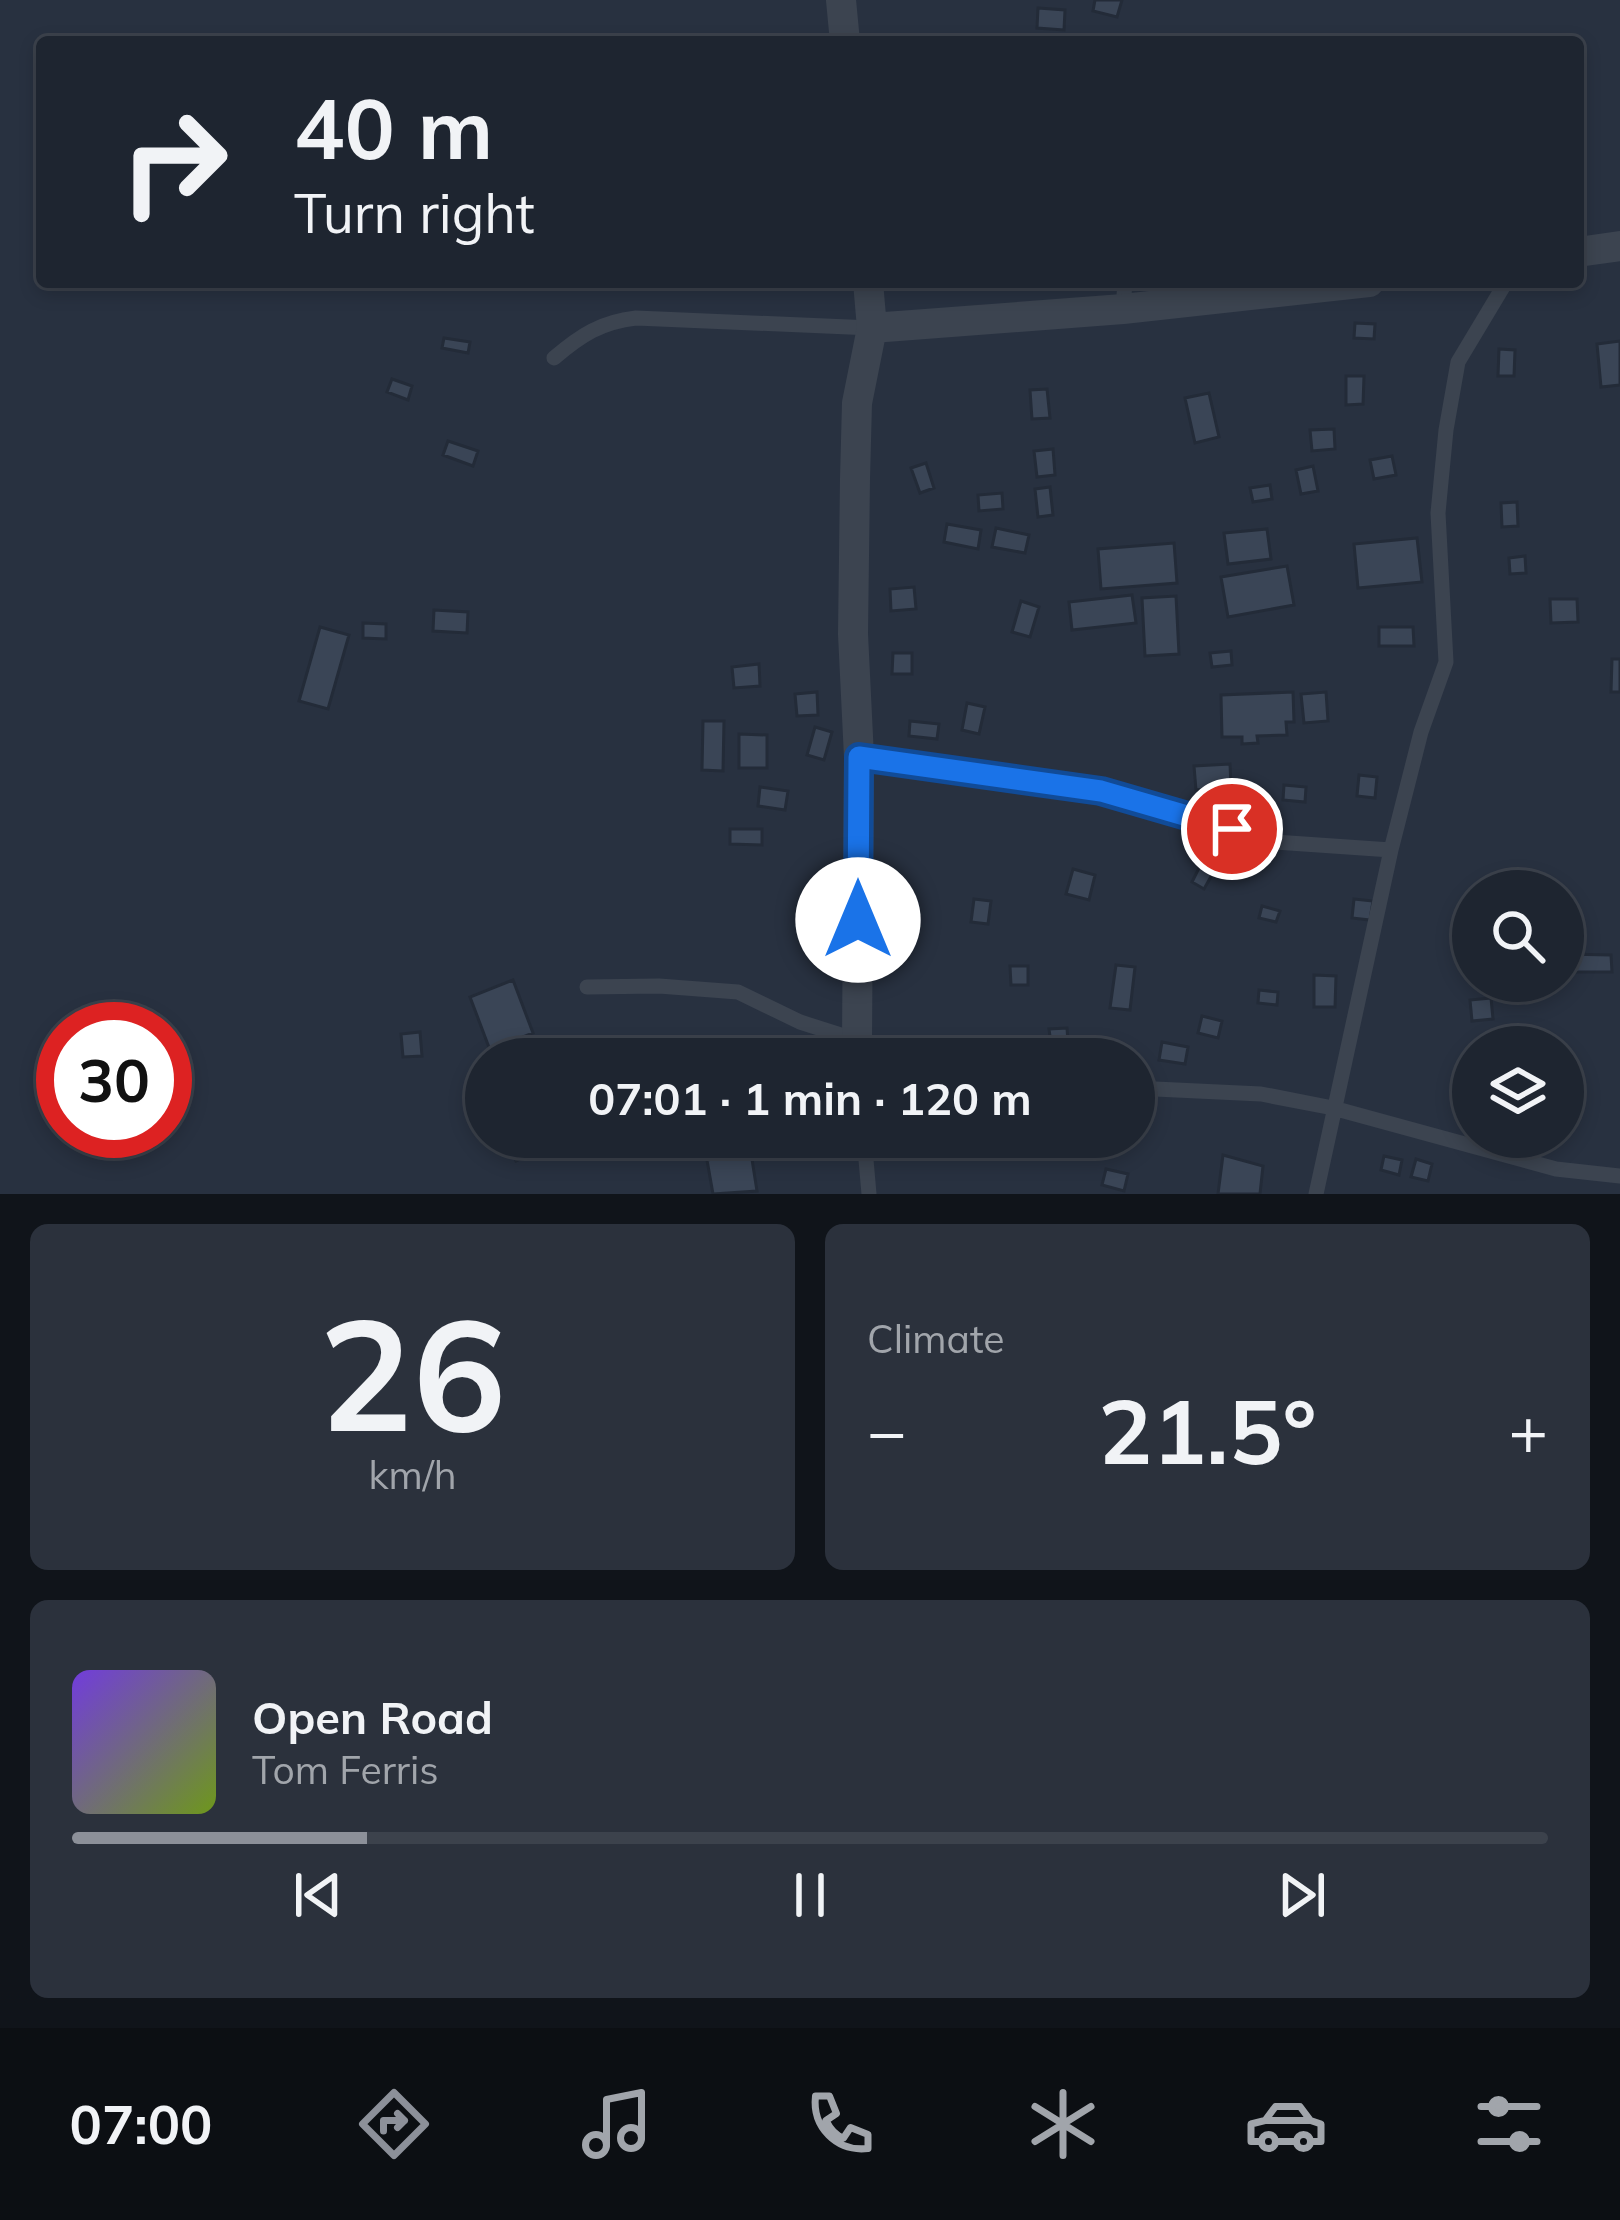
<!DOCTYPE html>
<html lang="en">
<head>
<meta charset="utf-8">
<style>
  :root { --surface:#1e2530; --page:#2b313c; --text:#f1f3f6; --muted:#a1a5ab; --line:#3c424c; --accent:#8c9099 }
  body { margin:0; font-family:Mulish,sans-serif; background:var(--page); color:var(--text); height:100vh; display:flex; flex-direction:column; font-size:45px; white-space:nowrap }
  * { box-sizing:border-box; margin:0 }
  p { font-size:39px; color:var(--muted) }
  .icon { flex:none; width:66px; height:66px; fill:none; stroke:currentColor; stroke-width:2; stroke-linecap:round; stroke-linejoin:round }
  .map { position:relative; height:1194px; overflow:hidden }
  .panel { display:flex; flex-direction:column; gap:30px; padding:30px; background:#10141a; flex:1 }
  .panel>* { flex:none }
  .hud { position:absolute; left:36px; top:36px; width:1548px; height:252px; border-radius:12px; box-shadow:0 6px 18px #0003,0 0 0 3px var(--line); background:#1e2530; color:var(--text); overflow:hidden }
  .tools { position:absolute; left:1452px; top:870px; display:grid; gap:24px }
  .tools a { display:grid; place-items:center; width:132px; height:132px; border-radius:50%; background:var(--surface); box-shadow:0 6px 18px #0003,0 0 0 3px var(--line); font-size:60px }
  .speed { position:absolute; left:36px; top:1002px; display:flex; gap:24px; font-size:60px; font-weight:700; text-align:center }
  .speed>* { display:grid; place-content:center; width:156px; height:156px; border-radius:50%; background:var(--surface); box-shadow:0 6px 18px #0003,0 0 0 3px var(--line); line-height:1 }
  .speed .limit { border:18px solid #d22; background:#fff; color:#111 }
  .pin { position:absolute; display:grid; place-items:center; width:102px; height:102px; color:#fff; margin:-51px; border:6px solid #fff; border-radius:50%; box-shadow:0 3px 12px #0007 }
  .me { position:absolute; width:132px; margin:-66px; rotate:0deg; stroke-linejoin:round; filter:drop-shadow(0 0 9px #0008) }
  .turn { display:flex; align-items:center; gap:42px; height:252px; padding:0 60px; font-size:54px }
  .turn .icon { width:156px; height:156px; stroke-width:2.5 }
  .turn b { display:block; font-size:84px; line-height:102px }
  .big { font-size:90px; font-weight:700; line-height:1.1 }
  .panel .tile { flex:1; display:flex; flex-direction:column; justify-content:center; gap:18px; min-width:0; padding:0 42px; border-radius:18px; background:var(--page) }
  .panel .dial { align-items:center; gap:0 }
  .dial b { font-size:156px; line-height:1 }
  .song { display:flex; align-items:center; gap:36px }
  .cover { width:144px; height:144px; border-radius:18px; background:linear-gradient(135deg,hsl(260 70% 55%),hsl(80 70% 35%)) }
  .played { height:12px; border-radius:6px; background:linear-gradient(90deg,var(--accent) 20%,var(--line) 20%) }
  .keys { display:flex; justify-content:space-around; direction:ltr }
  .heat { display:flex; justify-content:space-between; align-items:center; font-size:66px; direction:ltr }
  .panel .tiles { flex:1; display:grid; gap:30px; grid-template-columns:1fr 1fr }
  .tile:last-child { grid-column:span 2 }
  .trip { position:absolute; left:465px; top:1038px; width:690px; height:120px; border-radius:60px; background:var(--surface); box-shadow:0 6px 18px #0003,0 0 0 3px var(--line); font-weight:700; line-height:120px; text-align:center }
  .menu { display:flex; height:192px; justify-content:space-around; align-items:center; background:#0c0f13; color:var(--muted) }
  .menu .icon { width:84px; height:84px }
  .menu .active { color:var(--accent) }
  .menu b { font-size:54px; color:var(--text) }
  .map>svg:first-child { display:block }
  .building { fill:#3a4556; stroke:#232b38; stroke-width:3 }
  .lines { fill:none; stroke-linecap:round; stroke-linejoin:round }
  .lane { stroke:#3c4450; stroke-width:15 }
  .street { stroke:#3c4450; stroke-width:30 }
  .route-casing { stroke:#114b97; stroke-width:30 }
  .route { stroke:#1a73e8; stroke-width:21 }
</style>
</head>
<body>
<div class="map">
<svg width="1620" height="1194" viewBox="0 0 1620 1194">
  <rect width="100%" height="100%" fill="#283140"/>
  <path class="building" d="M 1095,0 L 1122,0 L 1117,17 L 1093,11 Z
    M 1038,8 L 1065,10 L 1064,30 L 1037,28 Z
    M 1355,323 L 1375,324 L 1374,339 L 1354,338 Z
    M 444,338 L 470,342 L 468,353 L 442,348 Z
    M 1620,341 L 1620,385 L 1601,387 L 1597,344 Z
    M 1499,349 L 1515,350 L 1514,376 L 1498,376 Z
    M 1346,376 L 1364,376 L 1363,404 L 1346,405 Z
    M 392,379 L 412,386 L 408,400 L 387,392 Z
    M 1047,389 L 1050,418 L 1032,419 L 1030,390 Z
    M 1209,393 L 1219,437 L 1195,443 L 1185,398 Z
    M 1334,429 L 1335,449 L 1312,451 L 1310,430 Z
    M 448,441 L 478,451 L 473,466 L 443,455 Z
    M 1053,449 L 1055,475 L 1037,477 L 1034,451 Z
    M 1392,456 L 1396,475 L 1374,479 L 1370,460 Z
    M 926,463 L 934,488 L 920,493 L 911,468 Z
    M 1313,466 L 1318,491 L 1301,494 L 1296,470 Z
    M 1270,485 L 1272,499 L 1253,502 L 1250,488 Z
    M 1050,487 L 1053,515 L 1038,517 L 1035,489 Z
    M 1002,493 L 1003,509 L 979,511 L 978,495 Z
    M 1517,502 L 1518,526 L 1502,527 L 1501,503 Z
    M 947,524 L 981,530 L 978,549 L 944,542 Z
    M 996,528 L 1029,535 L 1025,553 L 992,547 Z
    M 1267,529 L 1271,559 L 1228,564 L 1224,533 Z
    M 1417,538 L 1422,582 L 1358,588 L 1354,544 Z
    M 1174,543 L 1177,583 L 1101,589 L 1098,549 Z
    M 1525,556 L 1526,573 L 1510,574 L 1509,558 Z
    M 1287,566 L 1294,605 L 1228,617 L 1221,577 Z
    M 914,587 L 916,609 L 891,611 L 890,589 Z
    M 1132,595 L 1136,623 L 1072,630 L 1069,602 Z
    M 1176,596 L 1179,654 L 1145,656 L 1142,598 Z
    M 1550,599 L 1577,599 L 1578,622 L 1551,623 Z
    M 1021,601 L 1039,607 L 1030,637 L 1012,632 Z
    M 434,610 L 468,612 L 467,633 L 433,631 Z
    M 363,623 L 386,624 L 386,639 L 363,638 Z
    M 320,627 L 349,635 L 328,709 L 299,701 Z
    M 1379,627 L 1413,627 L 1414,646 L 1379,646 Z
    M 1231,651 L 1232,665 L 1212,667 L 1210,653 Z
    M 893,653 L 912,653 L 912,674 L 892,674 Z
    M 1612,659 L 1620,659 L 1620,692 L 1611,692 Z
    M 759,664 L 760,686 L 734,688 L 732,667 Z
    M 817,692 L 818,715 L 797,716 L 795,694 Z
    M 1293,692 L 1294,722 L 1286,722 L 1287,735 L 1257,736 L 1258,743 L 1242,744 L 1242,737 L 1222,737 L 1221,695 Z
    M 1326,692 L 1328,721 L 1304,723 L 1301,694 Z
    M 967,703 L 985,707 L 979,734 L 962,730 Z
    M 703,721 L 724,721 L 723,771 L 702,770 Z
    M 910,721 L 939,724 L 937,739 L 909,736 Z
    M 815,727 L 832,732 L 824,760 L 807,755 Z
    M 739,734 L 767,735 L 767,768 L 739,768 Z
    M 1230,764 L 1231,787 L 1196,790 L 1194,766 Z
    M 1359,775 L 1377,777 L 1375,798 L 1357,796 Z
    M 1284,785 L 1306,787 L 1305,802 L 1283,800 Z
    M 760,787 L 788,791 L 785,810 L 758,806 Z
    M 730,829 L 762,829 L 762,845 L 730,844 Z
    M 1200,866 L 1213,873 L 1204,889 L 1192,882 Z
    M 1073,869 L 1095,875 L 1089,900 L 1066,894 Z
    M 974,899 L 991,901 L 988,924 L 971,922 Z
    M 1354,899 L 1373,901 L 1370,920 L 1352,918 Z
    M 1262,906 L 1280,911 L 1276,922 L 1259,918 Z
    M 907,936 L 908,959 L 885,960 L 884,937 Z
    M 1563,954 L 1611,955 L 1612,972 L 1563,972 Z
    M 1116,965 L 1135,967 L 1130,1010 L 1110,1008 Z
    M 1010,966 L 1028,966 L 1028,985 L 1011,985 Z
    M 1314,975 L 1336,976 L 1335,1007 L 1314,1007 Z
    M 513,980 L 533,1033 L 490,1050 L 470,997 Z
    M 1259,990 L 1278,992 L 1277,1005 L 1258,1003 Z
    M 1491,998 L 1493,1019 L 1472,1021 L 1470,1000 Z
    M 1202,1016 L 1222,1021 L 1218,1038 L 1198,1033 Z
    M 1067,1028 L 1068,1042 L 1051,1044 L 1049,1029 Z
    M 420,1032 L 422,1056 L 403,1057 L 401,1034 Z
    M 1162,1042 L 1188,1047 L 1185,1064 L 1159,1060 Z
    M 504,1137 L 534,1137 L 540,1149 L 516,1161 Z
    M 751,1153 L 757,1191 L 713,1194 L 707,1160 Z
    M 1223,1155 L 1263,1166 L 1260,1194 L 1218,1194 Z
    M 1384,1156 L 1402,1160 L 1399,1175 L 1381,1170 Z
    M 1416,1159 L 1432,1164 L 1428,1181 L 1411,1177 Z
    M 1106,1169 L 1128,1174 L 1124,1191 L 1102,1185 Z"/>
  <g class="lines">
    <path class="lane" d="M 1123,309 L 1125,282
      M 554,358 C 581,335 601,322 636,318 L 872,328
      M 859,757 L 1101,791 L 1275,842 L 1391,850
      M 587,987 L 659,986 L 738,992 L 800,1022 L 916,1059
      M 1134,1088 L 1261,1094 L 1333,1108 L 1556,1169 L 1620,1176
      M 864,1137 L 869,1194
      M 1316,1194 L 1391,850 L 1421,732 L 1446,662 L 1438,513 L 1446,430 L 1458,362 L 1506,282"/>
    <path class="street" d="M 841,0 L 845,42
      M 1578,252 L 1620,246
      M 872,328 L 1123,309 L 1369,282
      M 857,1041 L 859,757 L 853,634 L 855,479 L 857,403 L 872,328 L 868,282"/>
  </g>
  <g class="lines">
    <defs>
      <path id="route" d="M 858,920 L 859,757 L 1101,791 L 1232,829"/>
    </defs>
    <use href="#route" class="route-casing"/>
    <use href="#route" class="route"/>
  </g>
</svg>
<div class="tools">
<a><svg class="icon" aria-label="search" viewBox="0 0 24 24"><circle cx="10" cy="10" r="6"/><path d="M15 15l6 6"/></svg></a>
<a><svg class="icon" aria-label="layers" viewBox="0 0 24 24"><path d="M12 4l9 5-9 5-9-5zM3 14l9 5 9-5"/></svg></a>
</div>
<div class="speed"><div class="limit">30</div></div>
<div class="pin" style="left:1232px;top:829px;background:#d93025"><svg class="icon" aria-label="arrive" viewBox="0 0 24 24"><path d="M6 21V4h12l-3 4 3 4H6"/></svg></div>
<svg class="me" style="left:858px;top:920px" viewBox="-20 -20 40 40"><circle r="19" fill="#fff"/><path d="M0-13L10 11 0 6-10 11z" fill="#1a73e8"/></svg>
<div class="trip">07:01 · 1 min · 120 m</div>
<div class="hud">
<div class="turn"><svg class="icon" aria-label="right" viewBox="0 0 24 24"><path d="M7 20v-9h11M14 6l5 5-5 5"/></svg><div><b>40 m</b>Turn right</div></div>
</div>
</div>
<section class="panel">
<div class="tiles">
<div class="tile dial"><b>26</b><p>km/h</p></div>
<div class="tile"><p>Climate</p>
<div class="heat"><a>−</a><b class="big">21.5°</b><a>+</a></div>
</div>
<div class="tile">
<div class="song"><i class="cover"></i><div><b>Open Road</b><p>Tom Ferris</p></div></div>
<div class="played"></div>
<div class="keys"><svg class="icon" aria-label="previous" viewBox="0 0 24 24"><path d="M18 5L8 12l10 7zM5 5v14"/></svg><svg class="icon" aria-label="pause" viewBox="0 0 24 24"><path d="M8 5v14M16 5v14"/></svg><svg class="icon" aria-label="next" viewBox="0 0 24 24"><path d="M6 5l10 7-10 7zM19 5v14"/></svg></div>
</div>
</div>
</section>
<nav class="menu">
<b>07:00</b>
<svg class="icon active" aria-label="directions" viewBox="0 0 24 24"><path d="M12 3l9 9-9 9-9-9zM9 14v-3h6M13 9l2 2-2 2"/></svg>
<svg class="icon" aria-label="music" viewBox="0 0 24 24"><path d="M9 18V5l10-2v13"/><circle cx="6" cy="18" r="3"/><circle cx="16" cy="16" r="3"/></svg>
<svg class="icon" aria-label="phone" viewBox="0 0 24 24"><path d="M5 4h4l2 5-3 2q2 4 5 5l2-3 5 2v4C11 20 4 13 5 4z"/></svg>
<svg class="icon" aria-label="climate" viewBox="0 0 24 24"><path d="M12 3v18M4 7l16 10M4 17L20 7"/></svg>
<svg class="icon" aria-label="car" viewBox="0 0 24 24"><path d="M5 17H2v-5l4-1 3-4h7l3 4 3 1v5h-3M9 17h6M6 11h13"/><circle cx="7" cy="17" r="2"/><circle cx="17" cy="17" r="2"/></svg>
<svg class="icon" aria-label="filters" viewBox="0 0 24 24"><path d="M4 7h16M4 17h16"/><circle cx="9" cy="7" r="2"/><circle cx="15" cy="17" r="2"/></svg>
</nav>
</body>
</html>
